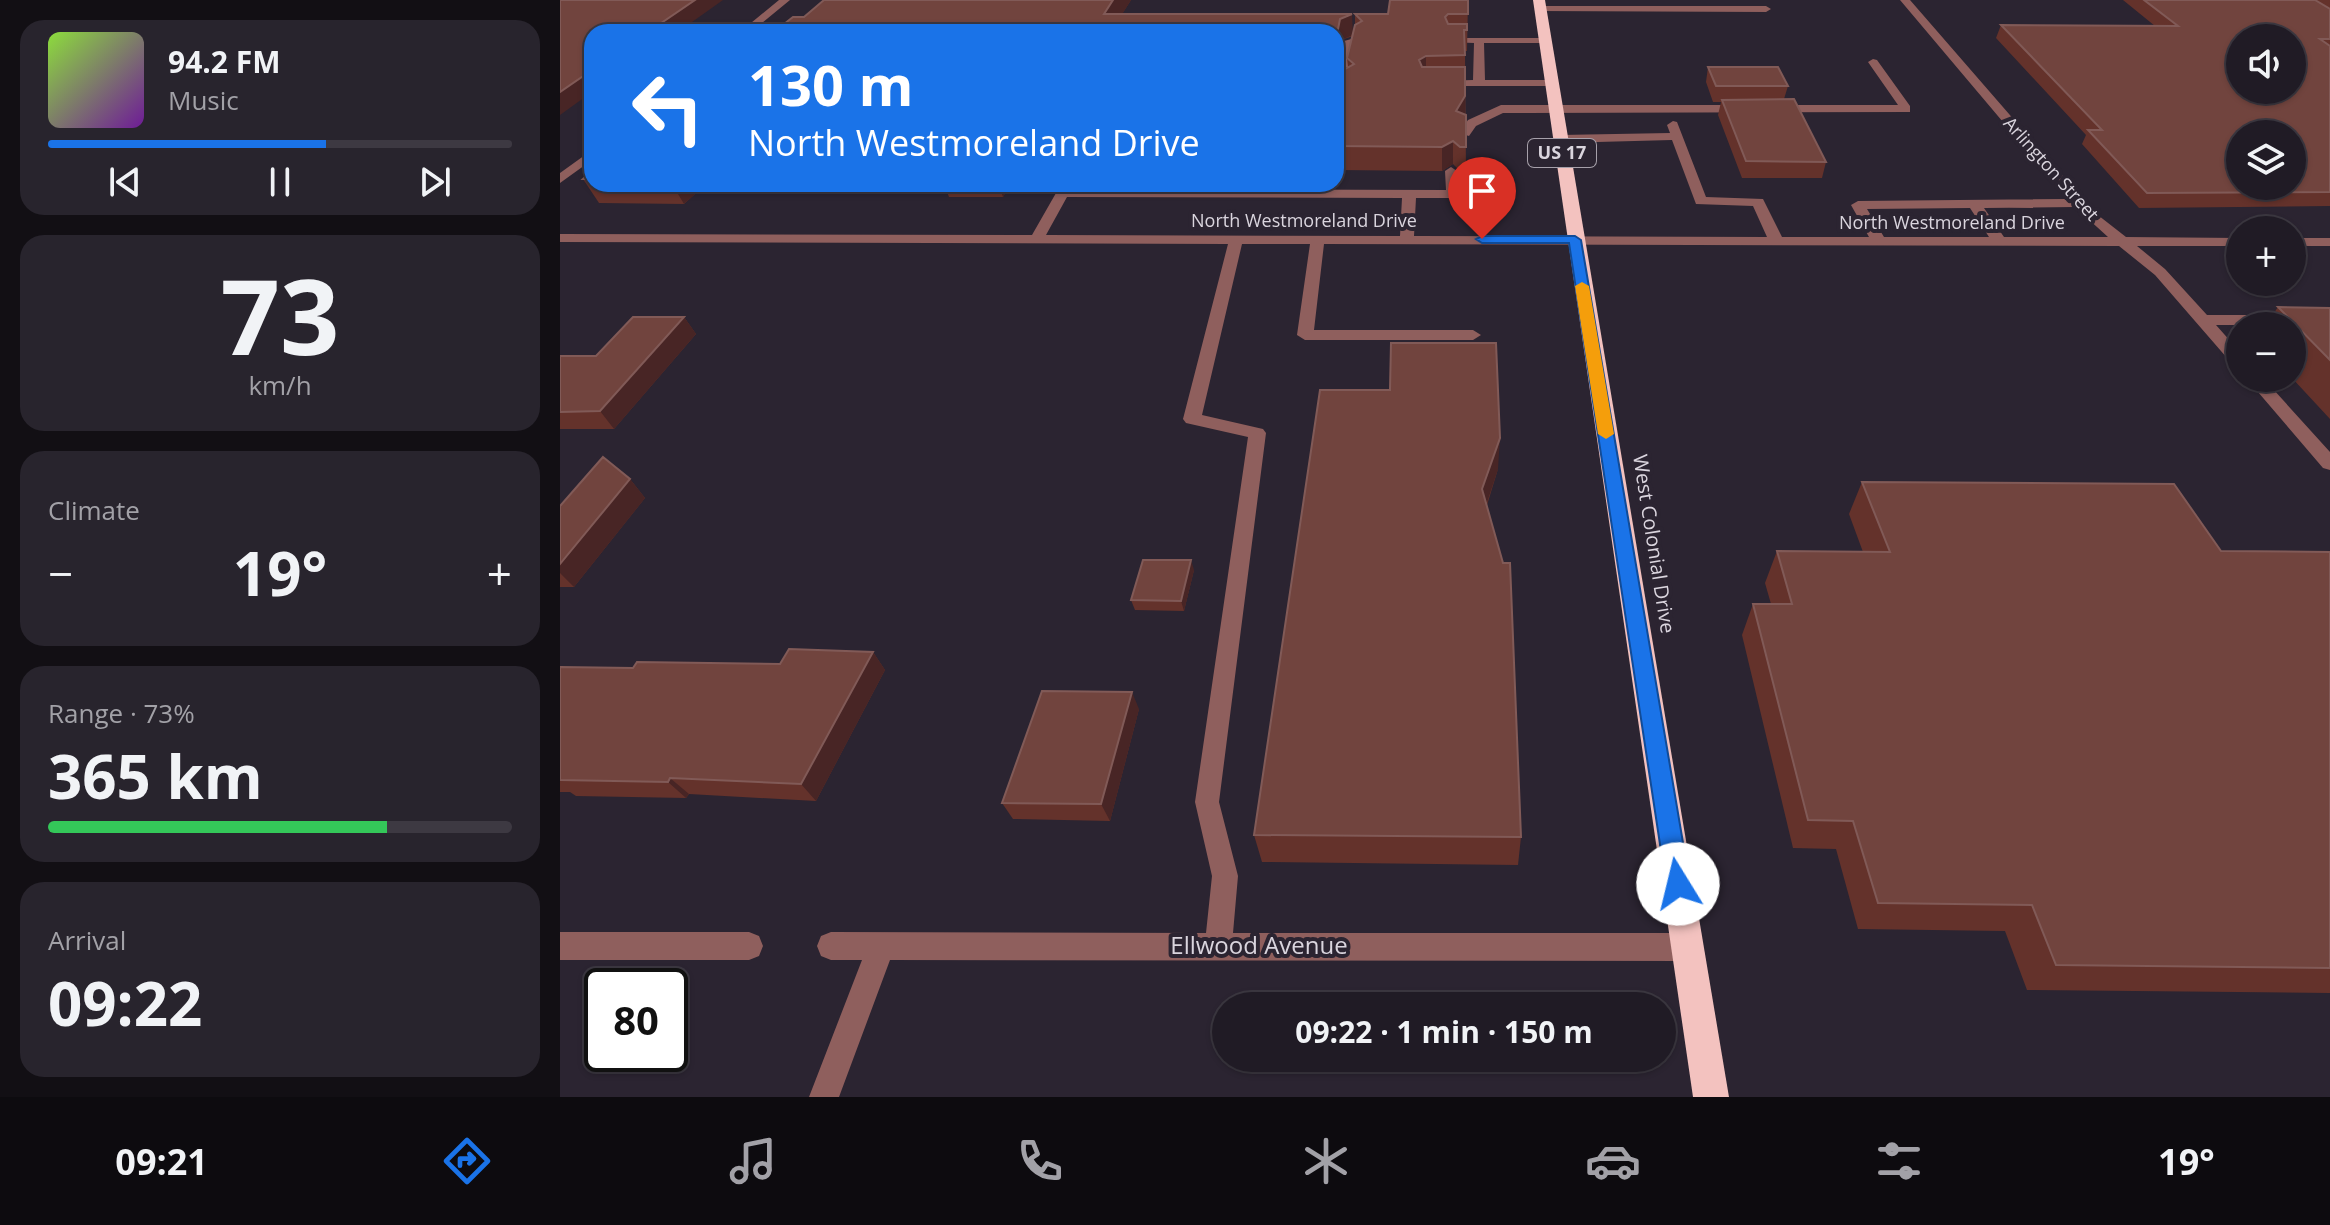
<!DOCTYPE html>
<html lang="en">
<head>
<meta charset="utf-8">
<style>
  :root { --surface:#201b25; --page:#28242d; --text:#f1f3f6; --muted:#a2a1a7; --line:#3d3942; --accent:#1a73e8 }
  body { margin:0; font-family:"Open Sans",sans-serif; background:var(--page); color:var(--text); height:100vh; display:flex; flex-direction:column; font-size:30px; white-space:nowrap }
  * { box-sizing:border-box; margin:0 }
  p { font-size:26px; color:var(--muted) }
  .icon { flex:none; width:44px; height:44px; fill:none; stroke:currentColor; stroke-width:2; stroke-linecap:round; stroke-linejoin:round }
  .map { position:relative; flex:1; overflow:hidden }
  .side { display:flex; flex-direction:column; gap:20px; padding:20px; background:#120f14; width:560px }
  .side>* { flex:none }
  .banner { position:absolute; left:24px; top:24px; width:760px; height:168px; border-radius:24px; box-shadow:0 2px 6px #0004,0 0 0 2px var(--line); background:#1a73e8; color:#fff; overflow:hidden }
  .controls { position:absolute; left:1666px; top:24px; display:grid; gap:16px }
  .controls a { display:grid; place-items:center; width:80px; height:80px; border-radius:50%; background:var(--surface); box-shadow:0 2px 6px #0004,0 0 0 2px var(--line); font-size:40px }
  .speed { position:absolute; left:24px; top:968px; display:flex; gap:16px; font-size:40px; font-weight:700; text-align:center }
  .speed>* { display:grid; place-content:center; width:104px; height:104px; border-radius:50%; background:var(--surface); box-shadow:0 2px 6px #0004,0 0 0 2px var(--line); line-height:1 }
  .speed .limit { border:4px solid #111; border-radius:12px; background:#fff; color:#111 }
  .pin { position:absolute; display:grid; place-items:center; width:68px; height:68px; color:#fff; margin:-82px -34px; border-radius:50% 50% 50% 0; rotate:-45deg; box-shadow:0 0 8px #0007 }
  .pin .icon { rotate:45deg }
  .me { position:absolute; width:88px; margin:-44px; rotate:351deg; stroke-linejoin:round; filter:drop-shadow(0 0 6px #0008) }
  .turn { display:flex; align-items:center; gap:28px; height:168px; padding:0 32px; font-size:36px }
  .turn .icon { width:104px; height:104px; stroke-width:2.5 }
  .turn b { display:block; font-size:56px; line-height:68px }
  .big { font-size:60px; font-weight:700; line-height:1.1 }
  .side .widget { flex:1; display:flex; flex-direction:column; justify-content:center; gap:12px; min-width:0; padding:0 28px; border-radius:24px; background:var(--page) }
  .side .dial { align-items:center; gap:0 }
  .dial b { font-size:104px; line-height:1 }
  .song { display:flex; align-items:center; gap:24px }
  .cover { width:96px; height:96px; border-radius:12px; background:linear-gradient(135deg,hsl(90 70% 55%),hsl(280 70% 35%)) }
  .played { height:8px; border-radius:4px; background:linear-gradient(90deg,var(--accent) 60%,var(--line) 60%) }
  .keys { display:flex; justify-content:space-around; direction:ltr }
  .heat { display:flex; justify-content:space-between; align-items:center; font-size:44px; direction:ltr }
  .charge { height:12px; border-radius:6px; background:linear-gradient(90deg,#34c759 73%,var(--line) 0) }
  .trip { position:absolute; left:652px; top:992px; width:464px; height:80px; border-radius:40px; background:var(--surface); box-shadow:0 2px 6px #0004,0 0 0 2px var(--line); font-weight:700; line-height:80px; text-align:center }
  .tab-bar { display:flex; height:128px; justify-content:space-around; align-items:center; background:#0d0b0f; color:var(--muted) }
  .tab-bar .icon { width:56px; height:56px }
  .tab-bar .on { color:var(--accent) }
  .tab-bar b { font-size:36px; color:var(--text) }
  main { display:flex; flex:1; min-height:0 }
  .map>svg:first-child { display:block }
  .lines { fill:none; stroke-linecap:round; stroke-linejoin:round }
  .minor { fill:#8f5f5d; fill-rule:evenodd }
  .highway { fill:#f3c2bf; fill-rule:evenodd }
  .wall { fill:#64322b; fill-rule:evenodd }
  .shaded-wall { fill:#482525 }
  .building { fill:#71443e; stroke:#815a57; stroke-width:2; fill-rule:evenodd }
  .route { fill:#1a73e8; stroke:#114b97; stroke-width:2 }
  .slow { fill:#f59e0b }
  .labels { text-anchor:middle; stroke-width:8; stroke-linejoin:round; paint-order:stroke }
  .shield { fill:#2b2431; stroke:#a6a0aa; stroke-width:2 }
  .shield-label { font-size:18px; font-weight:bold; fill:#dad5de }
  .far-street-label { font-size:18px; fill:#dad5de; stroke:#2b2431 }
  .street-label { font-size:20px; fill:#dad5de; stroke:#2b2431 }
  .near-street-label { font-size:24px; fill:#dad5de; stroke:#2b2431 }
</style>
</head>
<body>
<main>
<section class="side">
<div class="widget">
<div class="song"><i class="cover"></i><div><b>94.2 FM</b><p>Music</p></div></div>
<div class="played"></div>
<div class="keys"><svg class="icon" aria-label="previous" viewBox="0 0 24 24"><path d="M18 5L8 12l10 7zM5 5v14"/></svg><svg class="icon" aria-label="pause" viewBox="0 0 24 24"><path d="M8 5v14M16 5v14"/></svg><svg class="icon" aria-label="next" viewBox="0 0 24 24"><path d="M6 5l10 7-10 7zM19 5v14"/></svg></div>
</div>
<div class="widget dial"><b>73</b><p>km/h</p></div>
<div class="widget"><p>Climate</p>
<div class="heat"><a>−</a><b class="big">19°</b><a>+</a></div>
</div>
<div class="widget"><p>Range · 73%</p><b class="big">365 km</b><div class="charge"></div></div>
<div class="widget"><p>Arrival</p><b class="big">09:22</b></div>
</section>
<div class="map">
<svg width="1770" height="1097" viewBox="0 0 1770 1097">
  <rect width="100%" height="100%" fill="#2b2431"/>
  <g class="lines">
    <path class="minor" d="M 219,0 L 230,0 L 191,32 L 180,32 Z
      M 1340,0 L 1350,0 L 1534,212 L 1566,237 L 1680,238 L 1680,246 L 1577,246 L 1605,269 L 1647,315 L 1770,315 L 1770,325 L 1656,325 L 1680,352 L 1680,367 L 1674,366 L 1595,275 L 1559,246 L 764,244 L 754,330 L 913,330 L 921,335 L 913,340 L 745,340 L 737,335 L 750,244 L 682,244 L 642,415 L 703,429 L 706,433 L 659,802 L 678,876 L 673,933 L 1128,933 L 1138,937 L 1142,947 L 1138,957 L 1128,961 L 330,960 L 279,1097 L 249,1097 L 302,960 L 271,960 L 261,956 L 257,946 L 261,936 L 271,932 L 646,933 L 652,876 L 635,802 L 688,437 L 626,423 L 623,419 L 668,244 L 0,242 L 0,234 L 472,235 L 496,193 L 503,189 L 886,190 L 885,171 L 891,167 L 897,171 L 900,194 L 893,198 L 856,198 L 854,236 L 1207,237 L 1193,206 L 1136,204 L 1112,140 L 1000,143 L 994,139 L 1000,135 L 1110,133 L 1107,125 L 1113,121 L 1117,122 L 1146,197 L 1203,199 L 1222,237 L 1309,237 L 1291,205 L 1298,201 L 1508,199 ZM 507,197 L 842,198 L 840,236 L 486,235 ZM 1515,207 L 1548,237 L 1444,237 L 1424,208 ZM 1410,208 L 1429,237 L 1324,237 L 1307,209 Z
      M 980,6 L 1206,6 L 1211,9 L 1206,12 L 976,11 L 976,7 Z
      M 795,38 L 800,41 L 794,44 L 785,82 L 793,85 L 787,88 L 776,88 L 784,41 Z
      M 888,38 L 987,38 L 987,42 L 983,43 L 924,43 L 925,80 L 990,80 L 996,83 L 990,86 L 874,86 L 874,82 L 878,81 L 913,80 L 914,43 L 888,42 Z
      M 1313,59 L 1317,60 L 1350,106 L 1350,112 L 943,113 L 916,126 L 909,136 L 899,133 L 908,120 L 941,105 L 1338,105 L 1308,62 Z
      M 32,150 L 32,160 L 0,183 L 0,173 Z
      M 1732,238 L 1770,238 L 1770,246 L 1732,246 Z
      M 1686,378 L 1703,378 L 1770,452 L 1770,470 L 1763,468 Z
      M 0,932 L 189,932 L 199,936 L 203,946 L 199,956 L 189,960 L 0,960 Z"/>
    <path class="highway" d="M 973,0 L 985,0 L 1169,1097 L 1133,1097 Z"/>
  </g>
  <path class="wall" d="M 264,0 L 571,0 L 562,14 L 793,33 L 795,25 L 795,14 L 828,14 L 908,0 L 907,51 L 905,51 L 906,171 L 900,171 L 893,164 L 882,171 L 776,170 L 776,32 L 244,17 ZM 793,36 L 787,58 L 788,67 L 776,69 L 781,40 Z
    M 1563,0 L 1770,0 L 1770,206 L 1579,208 L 1522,144 L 1526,135 L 1436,38 L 1441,25 L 1595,26 Z
    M 1148,67 L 1228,86 L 1224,99 L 1266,162 L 1262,178 L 1182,178 L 1158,115 L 1161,102 L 1153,102 L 1146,82 Z
    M 32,171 L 32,184 L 146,184 L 124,204 L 39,203 L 23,179 Z
    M 340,184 L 451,184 L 443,197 L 389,197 L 384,184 Z
    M 1718,307 L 1770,308 L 1770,419 L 1732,378 L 1732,326 L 1705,326 Z
    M 124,317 L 136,334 L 54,429 L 0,429 L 0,356 L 36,356 Z
    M 938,469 L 927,505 L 961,837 L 958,865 L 702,862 L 694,835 Z
    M 70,479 L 85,498 L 14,587 L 0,587 L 0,506 Z
    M 1302,482 L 1661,551 L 1770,552 L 1770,993 L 1467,990 L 1445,931 L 1298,929 L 1276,849 L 1233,848 L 1182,635 L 1193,604 L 1211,604 L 1205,583 L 1217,551 L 1303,552 L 1289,514 Z
    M 634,570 L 624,611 L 575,610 L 571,600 Z
    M 313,652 L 325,670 L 256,801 L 129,794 L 126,798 L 16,796 L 10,792 L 0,792 L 0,667 L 73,668 L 220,664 Z
    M 579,709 L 550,821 L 453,819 L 442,803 Z"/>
  <path class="shaded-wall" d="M 135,0 L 163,0 L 118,32 L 88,32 Z
    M 553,0 L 571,0 L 551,32 L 544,14 Z
    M 792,14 L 793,35 L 781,40 L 776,70 L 776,39 L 780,19 Z
    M 866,56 L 866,78 L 859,60 Z
    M 32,70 L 32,92 L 0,115 L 0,92 Z
    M 905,96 L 905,119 L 896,111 Z
    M 893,141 L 893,164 L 882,171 L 882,147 Z
    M 112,184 L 146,184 L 124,204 Z
    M 438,184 L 451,184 L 443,197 Z
    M 124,317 L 136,334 L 54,429 L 40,411 Z
    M 940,438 L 938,469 L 921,521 L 922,489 Z
    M 70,479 L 85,498 L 14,587 L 0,573 L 0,564 Z
    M 631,560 L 634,570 L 624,611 L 621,601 Z
    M 313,652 L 325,670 L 256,801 L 241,784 Z
    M 572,692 L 579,709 L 550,821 L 541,804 Z
    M 110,778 L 129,794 L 126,798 L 108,782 Z"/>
  <path class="building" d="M 0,0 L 135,0 L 88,32 L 32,32 L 32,70 L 0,92 Z
    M 264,0 L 553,0 L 544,14 L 792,14 L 780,19 L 776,39 L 776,32 L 214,32 L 233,17 L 244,17 Z
    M 830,0 L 908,0 L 908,14 L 888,14 L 885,17 L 888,24 L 907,24 L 907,30 L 904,30 L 905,55 L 866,56 L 859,60 L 862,67 L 905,67 L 905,96 L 896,111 L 906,115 L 906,147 L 900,147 L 893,141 L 882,147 L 776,146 L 776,69 L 785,69 L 794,64 L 787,58 L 795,25 L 802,21 L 795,14 L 828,14 Z
    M 1584,0 L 1755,0 L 1770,9 L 1770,39 L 1760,39 L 1770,46 L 1770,192 L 1587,193 L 1528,130 L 1542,130 L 1441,25 L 1618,26 ZM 1680,38 L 1732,38 L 1732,90 L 1680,90 ZM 1680,134 L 1732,134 L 1732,186 L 1680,186 Z
    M 1148,67 L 1218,67 L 1228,86 L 1156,86 Z
    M 1234,99 L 1266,162 L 1186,161 L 1162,100 Z
    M 32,171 L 32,179 L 23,179 Z
    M 1718,307 L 1770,308 L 1770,360 Z
    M 73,317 L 124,317 L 40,411 L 0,412 L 0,356 L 36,356 Z
    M 831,343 L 936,343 L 940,438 L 922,489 L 943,563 L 950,563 L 961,837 L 694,835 L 760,390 L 830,390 Z
    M 43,457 L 70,479 L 0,564 L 0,506 Z
    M 1302,482 L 1614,484 L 1661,551 L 1770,552 L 1770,968 L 1496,965 L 1472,905 L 1318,903 L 1293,821 L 1248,820 L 1193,604 L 1232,604 L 1217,551 L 1330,552 Z
    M 583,560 L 631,560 L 621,601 L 571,600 Z
    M 229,649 L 313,652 L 241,784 L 110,778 L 108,782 L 0,780 L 0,667 L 73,668 L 77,662 L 220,664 Z
    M 482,691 L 572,692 L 541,804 L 442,803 Z"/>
  <path class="route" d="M 1015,236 L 1021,240 L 1130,884 L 1126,893 L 1118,896 L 1110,893 L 1106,884 L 1009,243 L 922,243 L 916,239 L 922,236 Z"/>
  <path class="slow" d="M 1022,282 L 1029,286 L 1054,434 L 1046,439 L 1038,434 L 1015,286 Z"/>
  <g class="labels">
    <rect class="shield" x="968" y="139" width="68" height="28" rx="6"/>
    <g class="shield-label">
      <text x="1002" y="159">US 17</text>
    </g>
    <g class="far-street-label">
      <text transform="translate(1491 169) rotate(48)" y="6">Arlington Street</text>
      <text x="744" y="227">North Westmoreland Drive</text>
      <text x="1392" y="229">North Westmoreland Drive</text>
    </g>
    <g class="street-label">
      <text transform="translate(1094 544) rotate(81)" y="7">West Colonial Drive</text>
    </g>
    <g class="near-street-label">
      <text x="699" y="954">Ellwood Avenue</text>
    </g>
  </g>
</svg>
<div class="controls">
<a><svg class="icon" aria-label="sound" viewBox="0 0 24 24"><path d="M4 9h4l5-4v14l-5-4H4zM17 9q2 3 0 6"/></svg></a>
<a><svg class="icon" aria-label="layers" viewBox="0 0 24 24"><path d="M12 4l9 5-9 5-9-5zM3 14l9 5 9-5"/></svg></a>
<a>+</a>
<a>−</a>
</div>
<div class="speed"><div class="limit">80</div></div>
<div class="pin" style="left:922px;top:239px;background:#d93025"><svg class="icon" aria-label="arrive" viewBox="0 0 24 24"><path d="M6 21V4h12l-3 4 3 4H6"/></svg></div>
<svg class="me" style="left:1118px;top:884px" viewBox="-20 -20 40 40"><circle r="19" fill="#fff"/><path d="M0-13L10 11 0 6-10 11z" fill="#1a73e8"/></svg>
<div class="trip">09:22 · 1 min · 150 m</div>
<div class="banner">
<div class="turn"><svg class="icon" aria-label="left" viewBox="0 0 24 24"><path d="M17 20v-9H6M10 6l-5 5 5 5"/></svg><div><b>130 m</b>North Westmoreland Drive</div></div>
</div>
</div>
</main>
<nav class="tab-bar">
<b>09:21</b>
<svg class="icon on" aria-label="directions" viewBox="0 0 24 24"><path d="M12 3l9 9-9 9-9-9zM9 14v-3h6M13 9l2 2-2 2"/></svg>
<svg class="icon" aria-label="music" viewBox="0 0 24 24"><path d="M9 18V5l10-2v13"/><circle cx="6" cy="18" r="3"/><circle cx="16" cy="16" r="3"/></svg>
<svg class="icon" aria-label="phone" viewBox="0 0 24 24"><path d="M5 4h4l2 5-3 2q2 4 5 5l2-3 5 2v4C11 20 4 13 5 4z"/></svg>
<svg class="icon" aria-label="climate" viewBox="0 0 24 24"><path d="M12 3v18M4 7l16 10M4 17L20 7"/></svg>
<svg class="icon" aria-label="car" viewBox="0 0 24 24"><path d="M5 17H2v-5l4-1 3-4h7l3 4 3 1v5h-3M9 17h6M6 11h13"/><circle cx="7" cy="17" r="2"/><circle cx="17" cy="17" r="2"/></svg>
<svg class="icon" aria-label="filters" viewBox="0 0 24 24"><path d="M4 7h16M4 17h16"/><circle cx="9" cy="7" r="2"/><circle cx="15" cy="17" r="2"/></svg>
<b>19°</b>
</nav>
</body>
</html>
